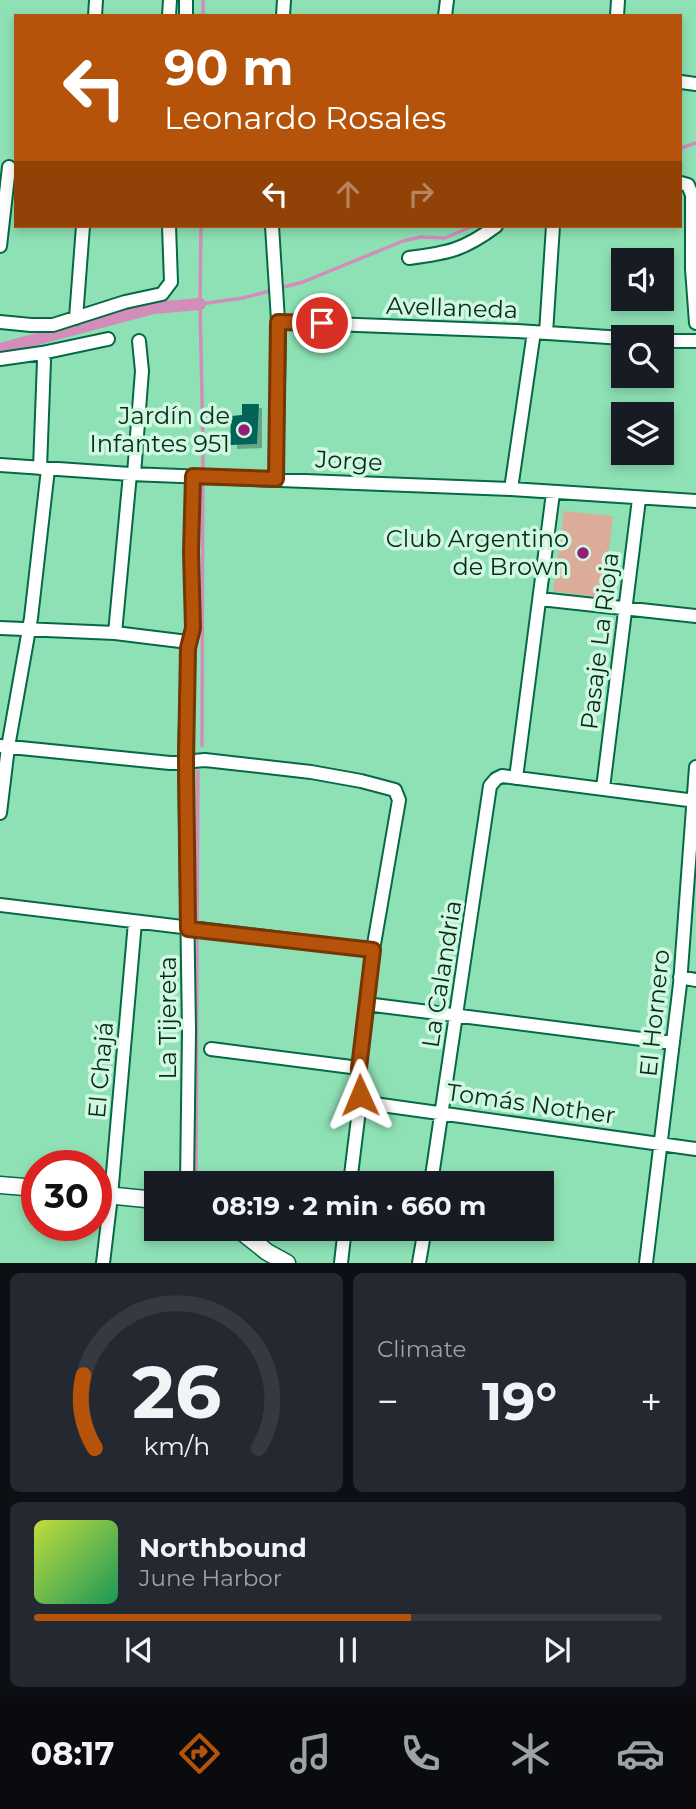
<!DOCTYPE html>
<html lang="en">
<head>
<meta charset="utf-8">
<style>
  :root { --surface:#171b24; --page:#242831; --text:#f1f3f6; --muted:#9ea1a6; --line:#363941; --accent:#b45309 }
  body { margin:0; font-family:Montserrat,sans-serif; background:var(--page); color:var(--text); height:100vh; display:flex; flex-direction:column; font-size:26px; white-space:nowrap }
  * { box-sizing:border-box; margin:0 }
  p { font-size:23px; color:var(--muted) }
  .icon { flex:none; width:38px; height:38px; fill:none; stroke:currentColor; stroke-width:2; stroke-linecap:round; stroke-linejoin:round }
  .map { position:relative; height:1263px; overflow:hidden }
  .sheet { display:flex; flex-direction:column; gap:10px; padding:10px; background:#0d0f14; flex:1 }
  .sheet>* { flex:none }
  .guide { position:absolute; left:14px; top:14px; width:668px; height:214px; border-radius:0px; box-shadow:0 4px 10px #0003; background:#b45309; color:#fff; overflow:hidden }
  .controls { position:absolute; left:611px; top:248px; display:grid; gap:14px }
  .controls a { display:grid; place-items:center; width:63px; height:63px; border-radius:0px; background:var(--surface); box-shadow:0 4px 10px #0003; font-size:35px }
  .speed { position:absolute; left:21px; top:1150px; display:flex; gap:14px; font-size:35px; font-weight:700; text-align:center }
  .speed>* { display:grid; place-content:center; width:91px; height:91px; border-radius:50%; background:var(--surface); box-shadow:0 4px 10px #0003; line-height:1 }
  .speed .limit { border:10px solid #d22; background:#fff; color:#111 }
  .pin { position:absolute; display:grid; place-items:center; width:60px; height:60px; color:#fff; margin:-30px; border:4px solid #fff; border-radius:50%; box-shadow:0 2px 7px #0007 }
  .me { position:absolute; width:77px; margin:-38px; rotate:359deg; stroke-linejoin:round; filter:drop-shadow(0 0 5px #0008) }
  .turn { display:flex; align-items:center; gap:24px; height:147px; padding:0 35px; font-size:32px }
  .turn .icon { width:91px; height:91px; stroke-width:2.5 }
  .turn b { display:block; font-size:49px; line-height:60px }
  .lanes { display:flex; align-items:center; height:66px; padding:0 35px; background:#0003; justify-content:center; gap:35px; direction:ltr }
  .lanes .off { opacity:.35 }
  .big { font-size:52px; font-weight:700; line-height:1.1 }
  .sheet .card { flex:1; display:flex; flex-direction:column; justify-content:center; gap:10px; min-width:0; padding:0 24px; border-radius:10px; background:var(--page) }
  .sheet .dial { align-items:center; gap:0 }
  .dial svg { height:182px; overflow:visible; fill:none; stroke:var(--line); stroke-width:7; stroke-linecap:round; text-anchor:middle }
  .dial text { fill:var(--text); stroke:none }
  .song { display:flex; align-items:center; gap:21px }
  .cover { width:84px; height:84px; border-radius:10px; background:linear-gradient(135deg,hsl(70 70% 55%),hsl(150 70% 35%)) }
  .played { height:7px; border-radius:4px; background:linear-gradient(90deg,var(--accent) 60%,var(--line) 60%) }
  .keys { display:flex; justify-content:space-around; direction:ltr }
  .heat { display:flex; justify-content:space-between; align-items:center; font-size:38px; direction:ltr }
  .sheet .tiles { flex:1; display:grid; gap:10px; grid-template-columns:1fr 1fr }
  .card:last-child { grid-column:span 2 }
  .trip { position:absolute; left:144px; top:1171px; width:410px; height:70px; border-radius:0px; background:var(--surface); box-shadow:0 4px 10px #0003; font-weight:700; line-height:70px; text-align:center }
  .tabs { display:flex; height:112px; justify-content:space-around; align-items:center; background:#090b0e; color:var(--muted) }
  .tabs .icon { width:49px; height:49px }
  .tabs .on { color:var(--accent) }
  .tabs b { font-size:32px; color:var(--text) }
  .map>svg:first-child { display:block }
  .green { fill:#dcac9b }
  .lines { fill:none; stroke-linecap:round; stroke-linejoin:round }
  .stream { stroke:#d28dbb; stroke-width:3.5 }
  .canal { stroke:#d28dbb; stroke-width:12 }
  .building { fill:#046559; filter:url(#shadow) }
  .minor-casing { stroke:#046944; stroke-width:16 }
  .tertiary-casing { stroke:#046944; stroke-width:19 }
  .minor { stroke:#fff; stroke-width:12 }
  .tertiary { stroke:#fff; stroke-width:16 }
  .route-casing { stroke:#753606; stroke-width:18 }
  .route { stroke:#b45309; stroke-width:12 }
  .poi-dot { fill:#951c78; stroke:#d0f8e1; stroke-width:2.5 }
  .labels { text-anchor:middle; stroke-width:7; stroke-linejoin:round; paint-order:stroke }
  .street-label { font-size:24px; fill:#082c1c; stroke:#d0f8e1 }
  .poi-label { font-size:24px; fill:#082c1c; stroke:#d0f8e1; text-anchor:end }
</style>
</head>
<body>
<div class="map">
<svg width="696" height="1263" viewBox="0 0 696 1263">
  <defs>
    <filter id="shadow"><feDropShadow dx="7" dy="4" stdDeviation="0" flood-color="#0004"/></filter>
  </defs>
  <rect width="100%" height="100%" fill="#8ee1b5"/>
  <path class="green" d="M 564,511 L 613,516 L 603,598 L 553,591 Z"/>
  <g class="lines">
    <path class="stream" d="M 203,16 L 203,0
      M 681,148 L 696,143
      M 201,226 L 200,304 L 203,442 L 202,746
      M 280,288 L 303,282 L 403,241 L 421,237 L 445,238 L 473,226
      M 200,304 L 243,298 L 273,290
      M 197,922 L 198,771
      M 196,1183 L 197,940"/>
    <path class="canal" d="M 0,349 L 154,308 L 200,304"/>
  </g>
  <path class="building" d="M 242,404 L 259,404 L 257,444 L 230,445 L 231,416 L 242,415 Z"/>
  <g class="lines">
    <defs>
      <path id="minor" d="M 95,16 L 96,0
        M 169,16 L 170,0
        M 186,16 L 186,0
        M 283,16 L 284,0
        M 445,16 L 447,0
        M 617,16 L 618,0
        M 681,82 L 696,84
        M 681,183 L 688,185 L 692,195 L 692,269 L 696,323
        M 272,226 L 279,336 L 276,479
        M 0,246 L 9,167
        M 409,258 C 448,253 464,250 496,226
        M 76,318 L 83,226
        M 0,322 L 31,325 L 53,325 L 125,302 L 162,294 L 171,282 L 169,226
        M 278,322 L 517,331 L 623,338
        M 546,333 L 553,226
        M 662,341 L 696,341
        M 0,359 L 42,353 L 108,339
        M 0,465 L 130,474 L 511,489 L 696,501
        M 40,468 L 44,361 L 42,353
        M 134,474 L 142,371 L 139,341
        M 511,489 L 534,332
        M 540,599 L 696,616
        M 0,628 L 115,633 L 188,642
        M 115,633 L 130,474
        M 0,746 L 170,763 L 205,760 L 311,772 L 361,781 L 395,790 L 399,800 L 373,950 L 359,1068 L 360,1102 L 350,1183
        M 516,778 L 553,493
        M 603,788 L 639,499
        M 0,813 L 8,747 L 31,618 L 48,469
        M 0,905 L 373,950
        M 680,977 L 696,980
        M 366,1004 L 673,1043
        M 211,1049 L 359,1068
        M 360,1102 L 696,1149
        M 187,1183 L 189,1031 L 185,760 L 188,648 L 193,628 L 191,552 L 193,476
        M 431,1183 L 490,786 L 496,779 L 502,776 L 696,801
        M 103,1263 L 111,1196 L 135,922
        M 341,1263 L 345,1228
        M 419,1263 L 425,1228
        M 646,1263 L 680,984 L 696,767"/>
      <path id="tertiary" d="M 0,1185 L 37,1188
        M 96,1194 L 156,1200
        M 237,1228 L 267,1252 L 287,1263"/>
    </defs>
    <use href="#minor" class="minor-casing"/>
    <use href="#tertiary" class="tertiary-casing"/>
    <use href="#minor" class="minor"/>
    <use href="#tertiary" class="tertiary"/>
  </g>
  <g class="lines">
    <defs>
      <path id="route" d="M 322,323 L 278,322 L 276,479 L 193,476 L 191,552 L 193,628 L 188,648 L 186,760 L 188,929 L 373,950 L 359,1068 L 360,1095"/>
    </defs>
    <use href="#route" class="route-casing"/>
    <use href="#route" class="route"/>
  </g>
  <g class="poi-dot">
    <circle cx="244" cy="430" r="7"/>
    <circle cx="583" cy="553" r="7"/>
  </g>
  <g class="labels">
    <g class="street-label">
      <text transform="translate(452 308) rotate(2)" y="8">Avellaneda</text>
      <text transform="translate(349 461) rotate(3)" y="8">Jorge</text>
      <text transform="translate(600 641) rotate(-83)" y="8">Pasaje La Rioja</text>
      <text transform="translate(442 974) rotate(-81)" y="8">La Calandria</text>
      <text transform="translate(655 1013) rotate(-84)" y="8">El Hornero</text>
      <text transform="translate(168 1018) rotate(-90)" y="8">La Tijereta</text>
      <text transform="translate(101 1070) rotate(-85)" y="8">El Chajá</text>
      <text transform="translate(531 1104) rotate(8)" y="8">Tomás Nother</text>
    </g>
    <g class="poi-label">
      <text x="230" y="424">Jardín de<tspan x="230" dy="28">Infantes 951</tspan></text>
      <text x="569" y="547">Club Argentino<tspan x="569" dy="28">de Brown</tspan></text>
    </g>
  </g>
</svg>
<div class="controls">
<a><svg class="icon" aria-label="sound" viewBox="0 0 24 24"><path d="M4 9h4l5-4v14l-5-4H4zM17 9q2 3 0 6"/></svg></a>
<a><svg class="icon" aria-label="search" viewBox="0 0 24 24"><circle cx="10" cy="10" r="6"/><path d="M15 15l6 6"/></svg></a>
<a><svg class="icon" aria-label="layers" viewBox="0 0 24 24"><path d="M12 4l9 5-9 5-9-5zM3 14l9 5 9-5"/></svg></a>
</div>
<div class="speed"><div class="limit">30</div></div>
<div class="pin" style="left:322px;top:323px;background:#d93025"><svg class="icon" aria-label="arrive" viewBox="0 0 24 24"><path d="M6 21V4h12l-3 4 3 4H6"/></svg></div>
<svg class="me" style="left:360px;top:1095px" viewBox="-20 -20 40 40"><path d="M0-17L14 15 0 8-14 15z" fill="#b45309" stroke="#fff" stroke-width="4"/></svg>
<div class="trip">08:19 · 2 min · 660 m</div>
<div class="guide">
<div class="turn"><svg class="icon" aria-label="left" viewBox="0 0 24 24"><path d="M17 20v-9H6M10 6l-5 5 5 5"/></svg><div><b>90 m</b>Leonardo Rosales</div></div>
<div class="lanes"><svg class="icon" aria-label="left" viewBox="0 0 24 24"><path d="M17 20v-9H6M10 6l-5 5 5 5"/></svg><svg class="icon off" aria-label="ahead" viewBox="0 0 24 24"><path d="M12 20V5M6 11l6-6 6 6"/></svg><svg class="icon off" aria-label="right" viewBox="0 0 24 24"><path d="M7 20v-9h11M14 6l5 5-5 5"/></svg></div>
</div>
</div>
<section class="sheet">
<div class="tiles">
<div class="card dial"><svg viewBox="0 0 100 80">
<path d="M14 69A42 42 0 1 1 86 69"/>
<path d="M14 69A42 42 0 0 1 9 37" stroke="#b45309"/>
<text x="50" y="56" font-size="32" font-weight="700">26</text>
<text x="50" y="72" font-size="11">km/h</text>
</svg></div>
<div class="card"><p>Climate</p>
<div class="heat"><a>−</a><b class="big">19°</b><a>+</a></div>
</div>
<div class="card">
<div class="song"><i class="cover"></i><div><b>Northbound</b><p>June Harbor</p></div></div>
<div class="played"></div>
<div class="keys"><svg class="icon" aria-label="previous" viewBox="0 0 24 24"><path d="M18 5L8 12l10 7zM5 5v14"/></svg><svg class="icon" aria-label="pause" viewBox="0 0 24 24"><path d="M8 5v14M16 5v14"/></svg><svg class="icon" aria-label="next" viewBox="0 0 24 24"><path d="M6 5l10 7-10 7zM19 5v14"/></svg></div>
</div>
</div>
</section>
<nav class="tabs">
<b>08:17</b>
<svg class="icon on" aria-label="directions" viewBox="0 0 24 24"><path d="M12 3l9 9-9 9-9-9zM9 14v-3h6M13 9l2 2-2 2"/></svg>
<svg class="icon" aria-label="music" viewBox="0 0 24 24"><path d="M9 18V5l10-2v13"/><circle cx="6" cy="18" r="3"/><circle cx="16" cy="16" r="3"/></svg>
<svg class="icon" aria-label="phone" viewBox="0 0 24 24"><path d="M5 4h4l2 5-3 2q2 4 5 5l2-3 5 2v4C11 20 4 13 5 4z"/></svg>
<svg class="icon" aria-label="climate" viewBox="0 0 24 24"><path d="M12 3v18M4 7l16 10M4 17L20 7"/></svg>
<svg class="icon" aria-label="car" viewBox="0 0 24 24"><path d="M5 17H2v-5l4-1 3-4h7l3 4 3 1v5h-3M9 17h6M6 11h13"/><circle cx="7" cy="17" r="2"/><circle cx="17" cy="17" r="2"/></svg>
</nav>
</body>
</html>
